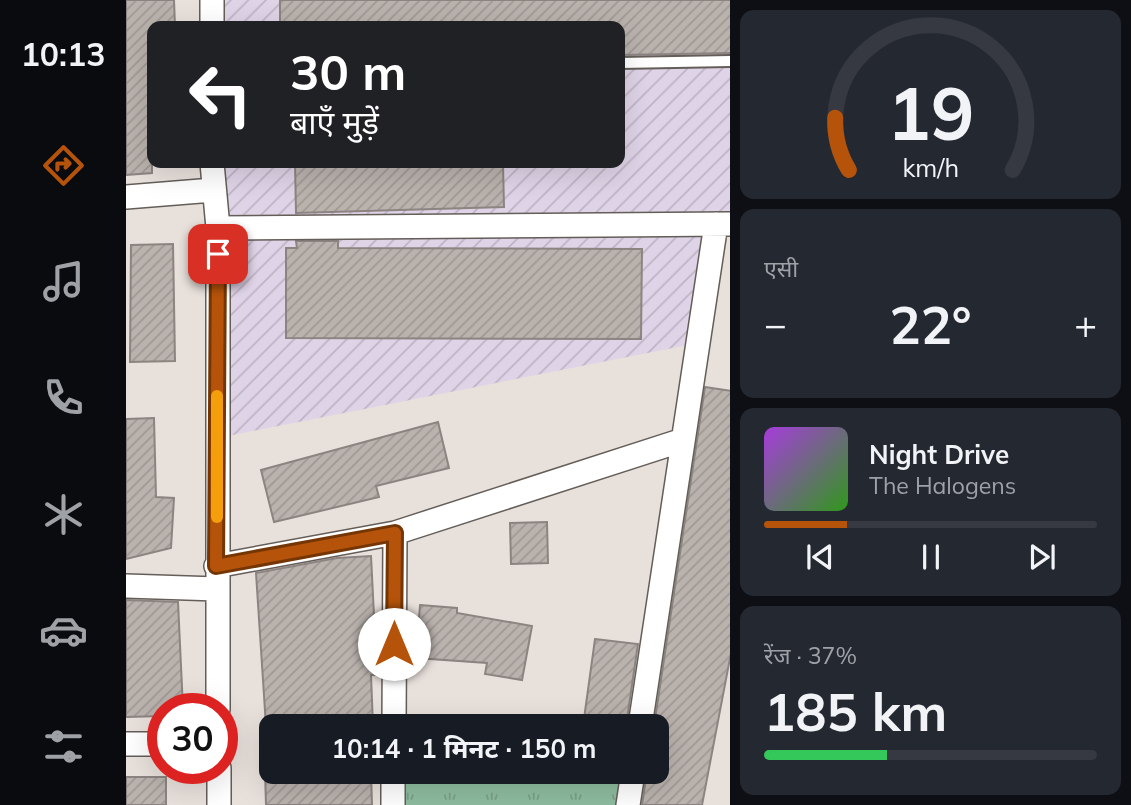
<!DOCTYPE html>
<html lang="hi">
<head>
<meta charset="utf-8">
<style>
  :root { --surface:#171b24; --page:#242831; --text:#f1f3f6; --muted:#9ea1a6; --line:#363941; --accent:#b45309 }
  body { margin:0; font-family:Mulish,"Noto Sans Devanagari",sans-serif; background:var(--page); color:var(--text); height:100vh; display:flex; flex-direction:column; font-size:26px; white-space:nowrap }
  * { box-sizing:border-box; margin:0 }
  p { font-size:23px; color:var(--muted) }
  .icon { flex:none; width:38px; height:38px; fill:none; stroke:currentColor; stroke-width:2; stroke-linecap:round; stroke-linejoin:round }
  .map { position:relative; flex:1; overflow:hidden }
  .drawer { display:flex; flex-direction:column; gap:10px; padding:10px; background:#0d0f14; width:401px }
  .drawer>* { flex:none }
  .hud { position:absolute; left:21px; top:21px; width:478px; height:147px; border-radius:14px; box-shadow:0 7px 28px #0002; background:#202124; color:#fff; overflow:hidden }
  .speed { position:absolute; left:21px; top:693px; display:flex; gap:14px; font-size:35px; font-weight:700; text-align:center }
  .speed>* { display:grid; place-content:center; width:91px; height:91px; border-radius:50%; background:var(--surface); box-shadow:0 7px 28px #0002; line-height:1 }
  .speed .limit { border:10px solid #d22; background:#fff; color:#111 }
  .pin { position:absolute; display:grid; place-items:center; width:60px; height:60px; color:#fff; margin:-30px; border-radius:14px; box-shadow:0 4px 10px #0006 }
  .me { position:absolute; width:77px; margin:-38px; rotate:0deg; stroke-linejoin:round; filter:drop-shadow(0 0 5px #0008) }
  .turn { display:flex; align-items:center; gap:24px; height:147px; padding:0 28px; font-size:32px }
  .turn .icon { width:91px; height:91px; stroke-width:2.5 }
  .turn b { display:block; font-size:49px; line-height:60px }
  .big { font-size:52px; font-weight:700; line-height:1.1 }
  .drawer .card { flex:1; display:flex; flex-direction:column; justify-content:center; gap:10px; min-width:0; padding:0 24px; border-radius:14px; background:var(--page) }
  .drawer .dial { align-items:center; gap:0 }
  .dial svg { height:182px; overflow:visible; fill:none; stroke:var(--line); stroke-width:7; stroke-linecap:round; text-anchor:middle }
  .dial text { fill:var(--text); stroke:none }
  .song { display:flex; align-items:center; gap:21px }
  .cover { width:84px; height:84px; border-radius:10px; background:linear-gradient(135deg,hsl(280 70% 55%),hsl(110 70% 35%)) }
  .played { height:7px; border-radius:4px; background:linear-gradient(90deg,var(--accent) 25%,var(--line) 25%) }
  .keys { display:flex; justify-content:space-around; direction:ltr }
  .heat { display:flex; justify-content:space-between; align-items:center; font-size:38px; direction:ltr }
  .charge { height:10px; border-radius:5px; background:linear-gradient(90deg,#34c759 37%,var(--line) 0) }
  .trip { position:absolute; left:133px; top:714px; width:410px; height:70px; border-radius:14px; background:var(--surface); box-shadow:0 7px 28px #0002; font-weight:700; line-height:70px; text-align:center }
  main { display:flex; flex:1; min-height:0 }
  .dock { display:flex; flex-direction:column; width:126px; justify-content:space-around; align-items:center; background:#090b0e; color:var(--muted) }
  .dock .icon { width:49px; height:49px }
  .dock .active { color:var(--accent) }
  .dock b { font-size:32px; color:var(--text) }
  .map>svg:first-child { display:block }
  .industrial { fill:url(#industrial-furrows) }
  .park { fill:url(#park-tufts) }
  .building { fill:url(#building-hatch); stroke:#8c8480; stroke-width:2 }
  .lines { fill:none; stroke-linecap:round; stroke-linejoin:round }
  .service-casing { stroke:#645d58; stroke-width:14 }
  .minor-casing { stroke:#645d58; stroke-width:26 }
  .service { stroke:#fff; stroke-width:10 }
  .minor { stroke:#fff; stroke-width:23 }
  .route-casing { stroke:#753606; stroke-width:18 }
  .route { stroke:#b45309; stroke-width:12 }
  .slow { stroke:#f59e0b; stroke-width:12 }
</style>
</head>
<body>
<main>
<nav class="dock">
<b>10:13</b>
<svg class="icon active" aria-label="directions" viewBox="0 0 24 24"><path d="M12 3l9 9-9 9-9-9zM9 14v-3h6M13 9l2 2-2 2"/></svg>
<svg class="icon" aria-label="music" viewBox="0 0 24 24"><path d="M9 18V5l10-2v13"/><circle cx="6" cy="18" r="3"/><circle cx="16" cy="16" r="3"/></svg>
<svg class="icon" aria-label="phone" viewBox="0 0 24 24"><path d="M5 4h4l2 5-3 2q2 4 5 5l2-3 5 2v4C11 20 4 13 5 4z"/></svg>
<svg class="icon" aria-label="climate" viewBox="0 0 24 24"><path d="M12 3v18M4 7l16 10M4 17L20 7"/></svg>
<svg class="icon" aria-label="car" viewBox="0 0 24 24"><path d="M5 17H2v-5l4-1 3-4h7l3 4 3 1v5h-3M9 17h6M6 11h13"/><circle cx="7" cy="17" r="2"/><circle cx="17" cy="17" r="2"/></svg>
<svg class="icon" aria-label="filters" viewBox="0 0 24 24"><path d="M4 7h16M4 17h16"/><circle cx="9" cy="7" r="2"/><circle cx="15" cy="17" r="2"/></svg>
</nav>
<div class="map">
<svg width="605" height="805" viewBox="0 0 605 805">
  <defs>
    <pattern id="industrial-furrows" width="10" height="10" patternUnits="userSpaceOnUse" patternTransform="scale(1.75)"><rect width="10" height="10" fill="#dfd3e7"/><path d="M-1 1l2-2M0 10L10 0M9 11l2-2" fill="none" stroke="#bfb4c5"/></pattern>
    <pattern id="park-tufts" width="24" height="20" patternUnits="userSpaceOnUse" patternTransform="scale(1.75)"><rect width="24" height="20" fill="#8ebc9f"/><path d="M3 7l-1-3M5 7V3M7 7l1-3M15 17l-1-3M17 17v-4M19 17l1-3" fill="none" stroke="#7aa188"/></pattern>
    <pattern id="building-hatch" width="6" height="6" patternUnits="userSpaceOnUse" patternTransform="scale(1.75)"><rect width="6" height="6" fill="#bab2ad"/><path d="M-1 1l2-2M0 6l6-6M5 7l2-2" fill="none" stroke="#9f9894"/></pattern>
  </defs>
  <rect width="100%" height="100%" fill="#e8e0db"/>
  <path class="industrial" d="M 86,0 L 604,0 L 604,217 L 590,224 L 572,343 L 91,438 L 92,228 L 105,227 L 98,163 L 494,163 L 494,26 L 86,26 Z"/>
  <path class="park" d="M 276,772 L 501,772 L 496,805 L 276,805 Z"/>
  <path class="building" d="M 0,0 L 48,0 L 49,26 L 26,26 L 26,173 L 0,175 Z
    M 154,0 L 605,0 L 605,53 L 494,55 L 494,26 L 154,26 Z
    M 169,163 L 377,163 L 378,207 L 170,213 Z
    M 170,241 L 212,241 L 212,248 L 516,249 L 515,339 L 160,338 L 160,248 L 171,248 Z
    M 47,244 L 49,361 L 4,362 L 5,245 Z
    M 579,387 L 605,391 L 605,653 L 576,805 L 516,805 L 521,772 L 530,772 L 528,726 Z
    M 28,418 L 30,497 L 48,498 L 45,548 L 0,559 L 0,419 Z
    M 312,422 L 323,468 L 250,486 L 253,497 L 148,522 L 135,470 Z
    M 421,522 L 422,563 L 385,564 L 384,523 Z
    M 245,556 L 251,675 L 245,675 L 247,726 L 140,726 L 130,573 L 211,558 Z
    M 0,600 L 52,602 L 57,709 L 37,709 L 37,716 L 0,717 Z
    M 294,605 L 331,608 L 331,613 L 406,626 L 396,680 L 359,674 L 361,663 L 290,658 Z
    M 469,639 L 512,644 L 500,726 L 457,726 Z
    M 139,772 L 245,772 L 246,805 L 140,805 Z
    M 0,777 L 40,777 L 40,805 L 0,805 Z"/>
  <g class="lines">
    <defs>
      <path id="service" d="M 494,63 L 605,61"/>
      <path id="minor" d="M 86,0 L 86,26
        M 86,163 L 92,228 L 92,709
        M 0,197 L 87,190
        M 92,228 L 605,224
        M 90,566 L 269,533 L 557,440
        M 0,586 L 91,589
        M 268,726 L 269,533
        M 514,726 L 590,224
        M 0,744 L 37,744
        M 93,768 L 93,805
        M 267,805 L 267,772
        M 502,805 L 507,772"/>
    </defs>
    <use href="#service" class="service-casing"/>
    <use href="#minor" class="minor-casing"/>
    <use href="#service" class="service"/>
    <use href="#minor" class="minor"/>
  </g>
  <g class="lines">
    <defs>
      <path id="route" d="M 92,254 L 90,566 L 269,533 L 268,644"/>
    </defs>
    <use href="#route" class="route-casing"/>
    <use href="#route" class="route"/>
    <path class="slow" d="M 91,517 L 91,396"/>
  </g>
</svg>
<div class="speed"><div class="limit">30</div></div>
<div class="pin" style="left:92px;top:254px;background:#d93025"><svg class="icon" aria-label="arrive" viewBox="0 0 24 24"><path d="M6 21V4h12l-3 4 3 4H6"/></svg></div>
<svg class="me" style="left:268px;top:644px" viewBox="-20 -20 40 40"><circle r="19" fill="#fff"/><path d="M0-13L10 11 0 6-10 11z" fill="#b45309"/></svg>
<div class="trip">10:14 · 1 मिनट · 150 m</div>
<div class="hud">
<div class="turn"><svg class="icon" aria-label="left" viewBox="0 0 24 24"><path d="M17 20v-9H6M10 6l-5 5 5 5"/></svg><div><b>30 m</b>बाएँ मुड़ें</div></div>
</div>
</div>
<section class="drawer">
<div class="card dial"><svg viewBox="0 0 100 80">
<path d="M14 69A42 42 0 1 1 86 69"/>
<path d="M14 69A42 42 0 0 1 8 46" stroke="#b45309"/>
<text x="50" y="56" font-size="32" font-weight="700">19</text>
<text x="50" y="72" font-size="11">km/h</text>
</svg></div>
<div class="card"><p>एसी</p>
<div class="heat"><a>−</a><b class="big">22°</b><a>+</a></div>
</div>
<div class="card">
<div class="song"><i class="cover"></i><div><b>Night Drive</b><p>The Halogens</p></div></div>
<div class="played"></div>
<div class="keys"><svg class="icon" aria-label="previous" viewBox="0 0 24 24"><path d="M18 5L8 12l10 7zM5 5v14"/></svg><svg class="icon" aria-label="pause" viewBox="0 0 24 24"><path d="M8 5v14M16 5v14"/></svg><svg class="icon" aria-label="next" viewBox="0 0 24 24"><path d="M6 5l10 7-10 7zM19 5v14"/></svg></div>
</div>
<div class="card"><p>रेंज · 37%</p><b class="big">185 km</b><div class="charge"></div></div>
</section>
</main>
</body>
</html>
